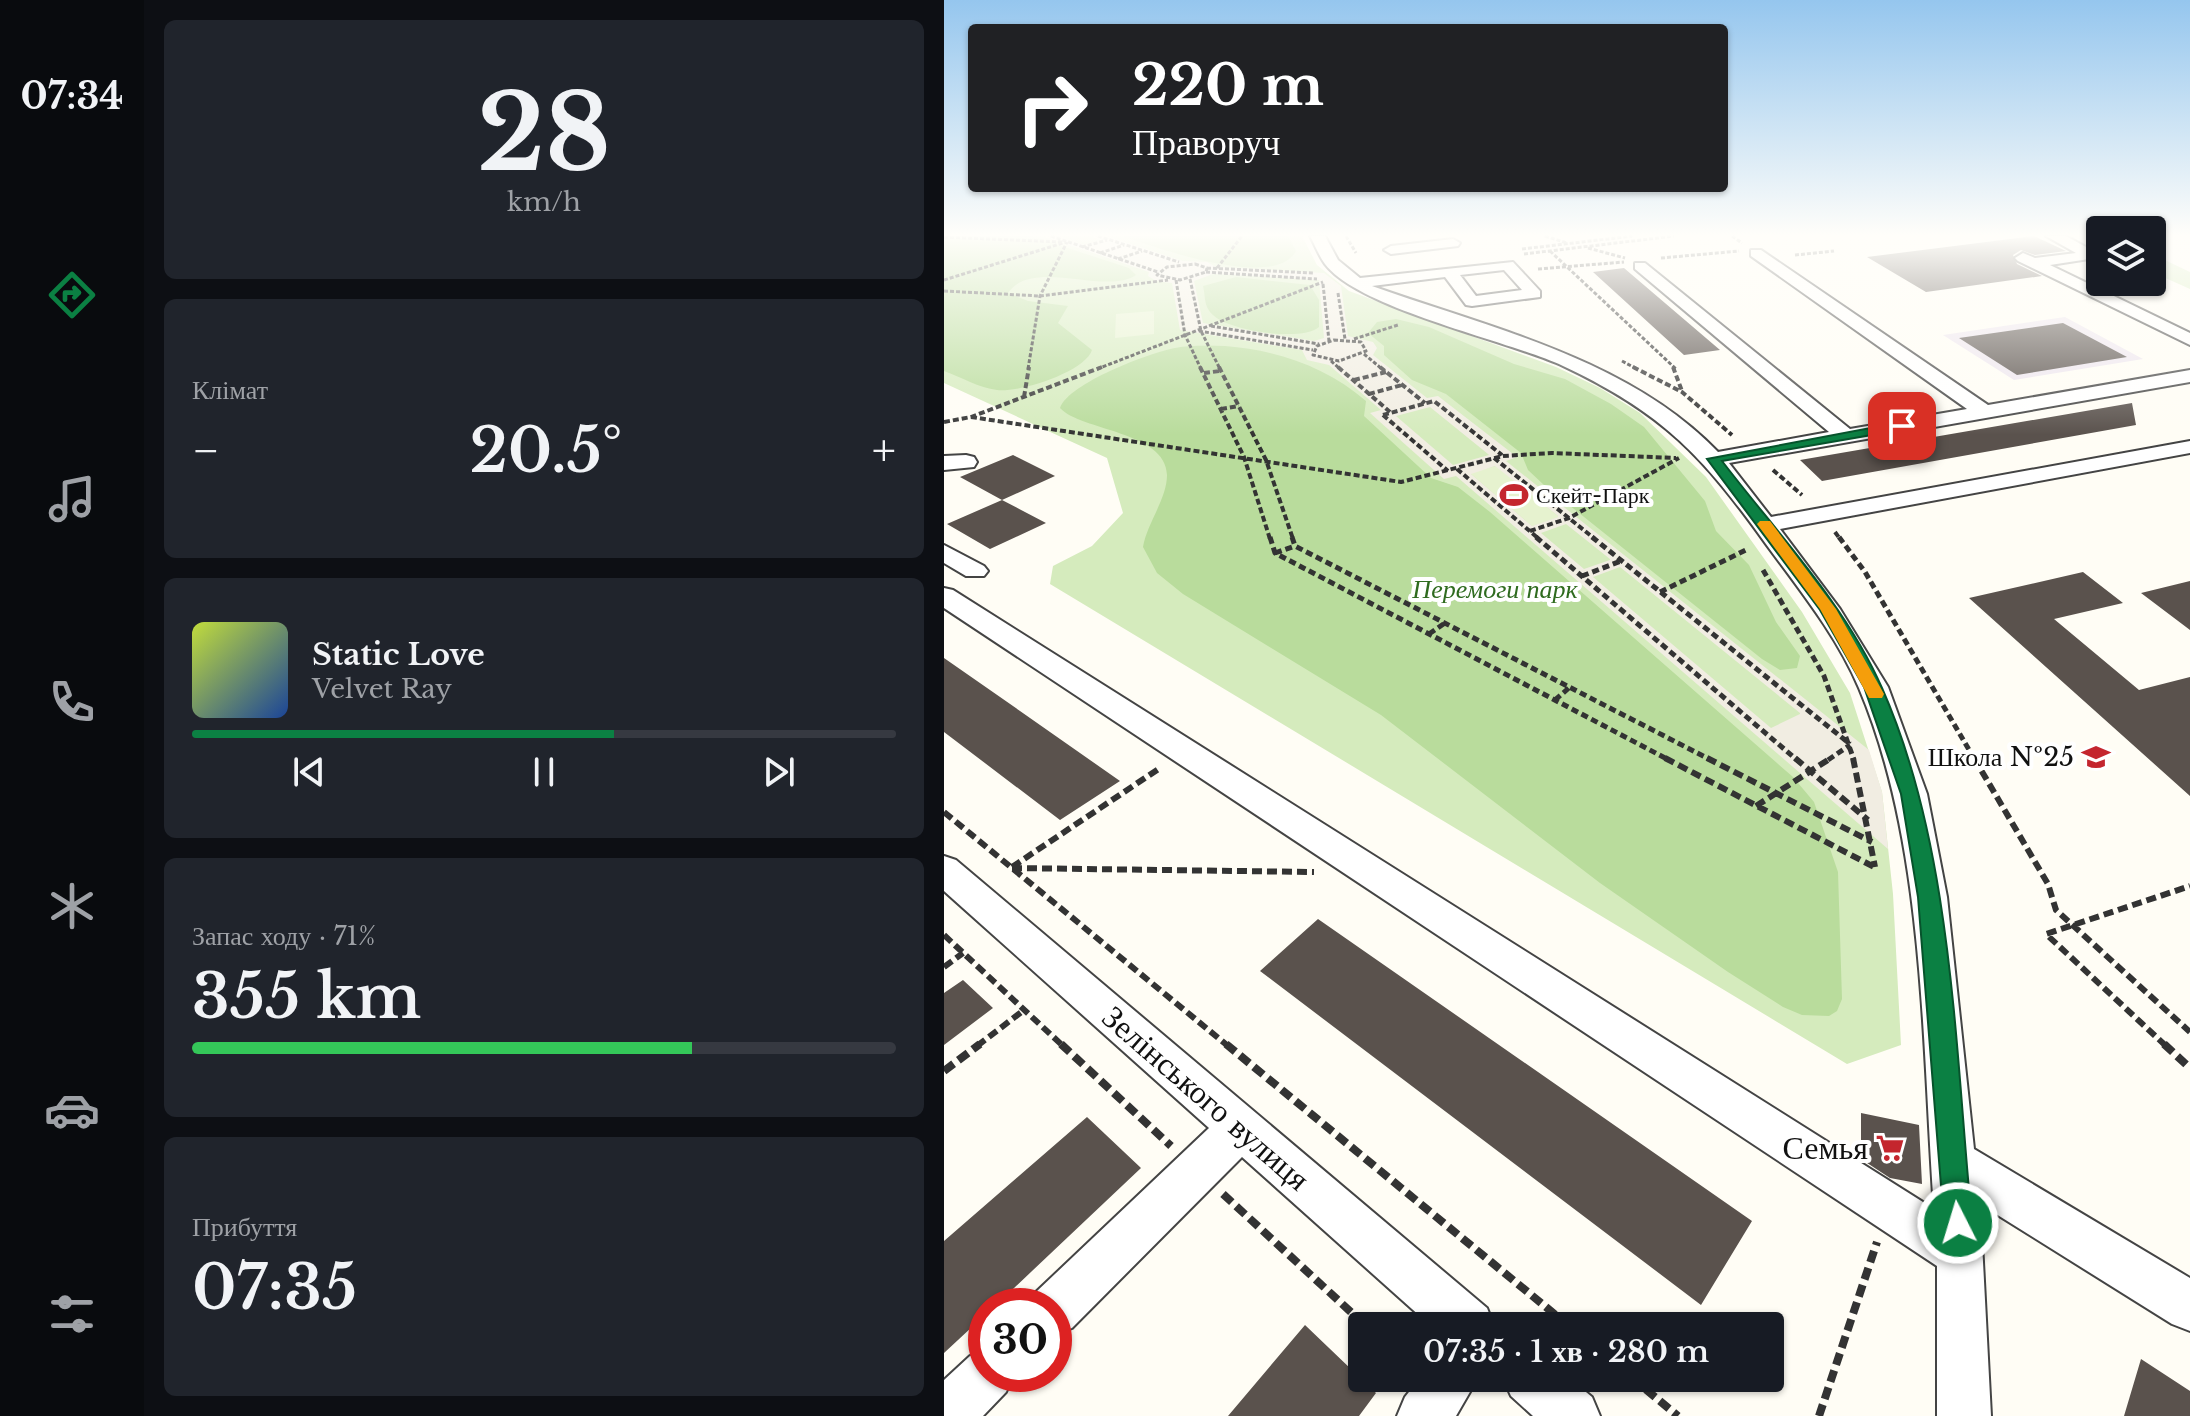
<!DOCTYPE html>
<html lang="uk">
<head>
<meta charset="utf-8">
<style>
  :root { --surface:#171b24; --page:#20242c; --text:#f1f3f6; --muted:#9ea1a6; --line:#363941; --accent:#0b8043 }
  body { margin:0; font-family:"Libre Baskerville",serif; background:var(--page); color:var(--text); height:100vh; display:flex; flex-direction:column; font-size:30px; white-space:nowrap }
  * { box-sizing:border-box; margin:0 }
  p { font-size:26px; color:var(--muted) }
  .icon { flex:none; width:44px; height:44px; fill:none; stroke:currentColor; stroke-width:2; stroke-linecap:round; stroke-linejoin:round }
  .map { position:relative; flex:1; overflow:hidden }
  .panel { display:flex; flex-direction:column; gap:20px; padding:20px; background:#0d0f14; width:800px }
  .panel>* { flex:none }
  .guide { position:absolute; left:24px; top:24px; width:760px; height:168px; border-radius:8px; box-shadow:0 2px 6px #0004; background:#202124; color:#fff; overflow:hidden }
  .tools { position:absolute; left:1142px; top:216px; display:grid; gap:16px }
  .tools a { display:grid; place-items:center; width:80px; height:80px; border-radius:8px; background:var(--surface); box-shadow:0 2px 6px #0004; font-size:40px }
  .speed { position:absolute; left:24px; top:1288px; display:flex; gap:16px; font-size:40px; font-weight:700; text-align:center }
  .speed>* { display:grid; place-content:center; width:104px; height:104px; border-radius:50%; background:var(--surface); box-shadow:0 2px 6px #0004; line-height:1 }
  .speed .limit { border:12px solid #d22; background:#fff; color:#111 }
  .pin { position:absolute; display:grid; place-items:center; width:68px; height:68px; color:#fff; margin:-34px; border-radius:16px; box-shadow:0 4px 12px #0006 }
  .me { position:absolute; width:88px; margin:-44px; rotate:355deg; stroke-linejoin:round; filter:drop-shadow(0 0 6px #0008) }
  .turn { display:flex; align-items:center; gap:28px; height:168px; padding:0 32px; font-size:36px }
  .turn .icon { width:104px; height:104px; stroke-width:2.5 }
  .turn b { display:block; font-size:56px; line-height:68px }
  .big { font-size:60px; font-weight:600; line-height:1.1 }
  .panel .card { flex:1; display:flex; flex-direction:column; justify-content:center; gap:12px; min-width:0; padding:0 28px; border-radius:12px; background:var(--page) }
  .panel .dial { align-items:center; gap:0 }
  .dial b { font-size:104px; line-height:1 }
  .song { display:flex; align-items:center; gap:24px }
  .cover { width:96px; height:96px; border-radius:12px; background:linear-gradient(135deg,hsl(70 70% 55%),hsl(220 70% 35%)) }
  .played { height:8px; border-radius:4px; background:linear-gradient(90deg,var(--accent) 60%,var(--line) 60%) }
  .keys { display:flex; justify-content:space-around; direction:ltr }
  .heat { display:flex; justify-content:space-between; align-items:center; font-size:44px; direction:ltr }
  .charge { height:12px; border-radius:6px; background:linear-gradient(90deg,#34c759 71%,var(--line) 0) }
  .trip { position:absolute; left:404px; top:1312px; width:436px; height:80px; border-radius:8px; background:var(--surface); box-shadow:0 2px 6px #0004; font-weight:600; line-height:80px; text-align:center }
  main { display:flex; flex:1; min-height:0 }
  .tabs { display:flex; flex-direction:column; width:144px; justify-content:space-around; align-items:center; background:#090b0e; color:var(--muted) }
  .tabs .icon { width:56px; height:56px }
  .tabs .selected { color:var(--accent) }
  .tabs b { font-size:36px; color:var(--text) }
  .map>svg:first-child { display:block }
  .industrial { fill:#eee6ef }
  .green { fill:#d5ebbd }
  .forest { fill:#b9dc9c }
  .pitch { fill:#e6f2cf }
  .plaza { fill:#f1ede2; fill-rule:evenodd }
  .building { fill:#5a524d }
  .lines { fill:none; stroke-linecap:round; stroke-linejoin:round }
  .minor-casing { stroke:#444; stroke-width:4 }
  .path-far4 { stroke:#333; stroke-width:3; stroke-dasharray:4 2; stroke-linecap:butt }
  .path-far3 { stroke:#333; stroke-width:4; stroke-dasharray:6 3; stroke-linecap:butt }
  .path-far2 { stroke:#333; stroke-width:5; stroke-dasharray:7 4; stroke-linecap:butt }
  .path-far1 { stroke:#333; stroke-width:6; stroke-dasharray:10 5; stroke-linecap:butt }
  .path { stroke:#333; stroke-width:8; stroke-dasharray:12 6; stroke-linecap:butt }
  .minor { fill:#fff; fill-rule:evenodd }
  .route { fill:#0b8043; stroke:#07532c; stroke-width:2 }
  .slow { fill:#f59e0b }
  .labels { text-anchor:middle; stroke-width:8; stroke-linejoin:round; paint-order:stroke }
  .far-poi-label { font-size:22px; fill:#111; stroke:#fff; text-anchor:start }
  .park-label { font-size:26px; font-style:italic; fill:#2f6b1f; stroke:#fff }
  .poi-label { font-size:26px; fill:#111; stroke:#fff; text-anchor:end }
  .near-street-label { font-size:32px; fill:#111; stroke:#fff }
  .near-poi-label { font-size:32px; fill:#111; stroke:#fff; text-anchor:end }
</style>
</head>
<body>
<main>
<nav class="tabs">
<b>07:34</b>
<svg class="icon selected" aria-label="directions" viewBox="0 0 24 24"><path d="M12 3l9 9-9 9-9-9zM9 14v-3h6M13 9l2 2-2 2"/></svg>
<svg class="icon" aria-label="music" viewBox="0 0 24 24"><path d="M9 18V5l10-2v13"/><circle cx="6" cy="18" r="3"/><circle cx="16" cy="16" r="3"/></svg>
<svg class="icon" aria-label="phone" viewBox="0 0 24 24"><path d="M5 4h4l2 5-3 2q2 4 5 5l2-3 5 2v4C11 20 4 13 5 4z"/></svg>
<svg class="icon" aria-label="climate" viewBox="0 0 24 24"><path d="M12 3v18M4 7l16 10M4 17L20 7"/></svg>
<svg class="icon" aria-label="car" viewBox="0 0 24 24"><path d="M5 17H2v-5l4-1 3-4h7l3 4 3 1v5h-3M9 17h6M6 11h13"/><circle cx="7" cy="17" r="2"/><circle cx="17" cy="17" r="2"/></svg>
<svg class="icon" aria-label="filters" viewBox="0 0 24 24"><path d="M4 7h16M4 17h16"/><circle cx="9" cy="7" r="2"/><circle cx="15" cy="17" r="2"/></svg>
</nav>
<section class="panel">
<div class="card dial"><b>28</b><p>km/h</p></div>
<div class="card"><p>Клімат</p>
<div class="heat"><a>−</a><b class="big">20.5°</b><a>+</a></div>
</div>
<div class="card">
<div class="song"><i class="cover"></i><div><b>Static Love</b><p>Velvet Ray</p></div></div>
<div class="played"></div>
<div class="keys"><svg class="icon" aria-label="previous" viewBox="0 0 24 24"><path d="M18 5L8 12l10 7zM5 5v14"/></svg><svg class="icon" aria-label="pause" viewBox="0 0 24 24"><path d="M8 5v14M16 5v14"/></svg><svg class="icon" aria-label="next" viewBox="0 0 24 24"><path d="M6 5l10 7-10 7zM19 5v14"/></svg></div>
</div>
<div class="card"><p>Запас ходу · 71%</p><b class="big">355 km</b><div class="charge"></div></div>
<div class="card"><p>Прибуття</p><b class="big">07:35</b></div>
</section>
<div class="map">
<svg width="1246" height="1416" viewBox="0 0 1246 1416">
  <rect width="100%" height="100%" fill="#fffdf5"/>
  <path class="industrial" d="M 1121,317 L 1199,359 L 1070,380 L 999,335 Z"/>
  <path class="green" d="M 0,236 L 358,236 L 373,265 L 405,291 L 612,367 L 656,388 L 696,413 L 762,477 L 858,612 L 906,693 L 938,792 L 949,894 L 957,1045 L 903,1064 L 106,584 L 109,566 L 148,546 L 179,513 L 163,458 L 0,383 Z
    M 1208,254 L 1246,272 L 1246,289 L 1208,272 Z"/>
  <path class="forest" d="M 0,236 L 87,236 L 185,268 L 192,275 C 162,296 88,257 64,293 L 84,301 L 124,306 L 114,323 L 148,350 C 141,372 75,393 53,390 C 35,388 17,377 0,371 Z
    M 178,236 L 344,236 L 352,251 C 331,291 211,247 178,236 Z
    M 292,277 L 366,285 L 375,300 L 375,327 C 358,342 285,331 269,315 C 259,305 262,298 259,286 Z
    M 452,319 L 485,327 L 570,364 L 621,379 L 667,404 L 700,427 L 761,501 L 772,531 L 805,565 L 832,622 L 856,656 L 853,668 L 836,670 L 818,659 L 600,485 L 584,470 L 577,453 L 502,394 L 468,380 L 440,355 L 440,346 L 424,333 L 433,322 Z
    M 281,346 C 333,350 383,367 422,401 L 420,416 L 487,478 L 514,487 L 546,512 L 849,777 L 870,802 L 894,872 L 898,999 L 893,1011 L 885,1016 L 858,1015 L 839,1007 L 784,972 L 656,883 L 437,715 L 239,594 L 213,573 L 199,547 C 203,523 223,499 223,475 C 222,431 137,431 116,408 C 125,383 205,353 231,348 C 247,345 264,346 281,346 Z"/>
  <path class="pitch" d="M 210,311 L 210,334 L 171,338 L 172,314 Z
    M 552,466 L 615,517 L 588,526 L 526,473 Z"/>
  <path class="plaza" d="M 99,236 L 114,236 L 140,245 L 156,240 L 147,236 L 162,236 L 239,261 L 263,262 L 272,267 L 380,273 L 397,286 L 404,336 L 429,342 L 433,348 L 429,355 L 483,398 L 494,396 L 573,457 L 562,461 L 925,750 L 938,792 L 944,849 L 512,476 L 500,479 L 426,413 L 437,410 L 385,365 L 363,360 L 358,350 L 236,330 L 228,283 L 212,281 L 204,276 L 205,272 ZM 269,274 L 375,280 L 380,338 L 370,341 L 259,323 L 250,281 ZM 486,407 L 544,454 L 545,455 L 509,465 L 452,416 ZM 551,466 L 614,516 L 614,517 L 588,526 L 527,474 ZM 622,524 L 666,559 L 666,560 L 640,569 L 597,533 ZM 676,567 L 856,713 L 856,714 L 827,728 L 649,577 Z"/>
  <path class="building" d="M 1090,236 L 1122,251 L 1091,255 L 1077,250 L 1069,255 L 1073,264 L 1098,276 L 982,292 L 923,257 Z
    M 680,268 L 687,274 L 776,350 L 740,355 L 649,272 Z
    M 1119,323 L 1183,357 L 1073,375 L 1015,338 Z
    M 1188,403 L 1192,425 L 878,481 L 856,460 Z
    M 69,455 L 111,476 L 58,500 L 16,477 Z
    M 58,500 L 102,523 L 46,549 L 3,524 Z
    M 1139,572 L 1179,603 L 1110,619 L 1195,690 L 1246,677 L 1246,796 L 1025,598 Z
    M 1246,581 L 1246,630 L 1197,593 Z
    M 0,658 L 76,711 L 176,781 L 116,820 L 0,732 Z
    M 374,919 L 808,1221 L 757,1305 L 316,971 Z
    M 19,980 L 49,1008 L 0,1045 L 0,993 Z
    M 917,1113 L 975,1125 L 978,1184 L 946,1178 L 917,1159 Z
    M 143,1117 L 197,1168 L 51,1306 L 42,1306 L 42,1314 L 0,1353 L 0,1241 Z
    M 361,1325 L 432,1393 L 415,1416 L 284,1416 Z
    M 1197,1359 L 1246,1391 L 1246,1416 L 1180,1416 Z"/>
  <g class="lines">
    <defs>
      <path id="minor" d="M 366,236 L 381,236 L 394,260 L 416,278 L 569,262 L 596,291 L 596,297 L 528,306 L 522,305 L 501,277 L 428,286 C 546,328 685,359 774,452 L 885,432 L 691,269 L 691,263 L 701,263 L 906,429 L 1023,409 L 807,256 L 807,250 L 817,250 L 1044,405 L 1246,370 L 1246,382 L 785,463 L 827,517 L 1246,441 L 1246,453 L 836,529 L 896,609 L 944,687 L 983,794 L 1003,897 L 1030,1149 L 1246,1278 L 1246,1331 L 1228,1324 L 1036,1204 L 1047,1416 L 993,1416 L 993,1266 L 0,608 L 0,588 L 9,590 L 990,1209 C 978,1042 981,843 915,688 C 893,636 855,589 822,544 C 759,456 719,413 619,366 C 563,340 415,309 381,264 C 375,256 371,245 366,236 ZM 560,270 L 578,290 L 532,296 L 516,275 Z
        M 1102,236 L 1122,236 L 1151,252 L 1145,259 L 1106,265 L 1246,333 L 1246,345 L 1074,261 L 1071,258 L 1079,253 L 1091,258 L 1132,253 Z
        M 509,239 L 516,243 L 514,246 L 447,254 L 440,250 L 447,246 Z
        M 22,455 L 30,457 L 33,462 L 30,467 L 0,470 L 0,456 Z
        M 0,545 L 40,566 L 44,571 L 40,576 L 22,576 L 0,563 Z
        M 0,856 L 12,860 L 543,1308 L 550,1326 L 487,1326 L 298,1157 L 128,1328 L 110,1335 L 110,1306 L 87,1306 L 92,1292 L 265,1128 L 0,891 Z
        M 42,1349 L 42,1374 L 70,1374 L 62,1392 L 39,1416 L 0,1416 L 0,1380 L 26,1356 Z
        M 476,1378 L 534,1378 L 512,1416 L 453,1416 L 461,1397 Z
        M 559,1378 L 625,1378 L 648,1397 L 656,1416 L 589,1416 L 567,1396 Z"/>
    </defs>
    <use href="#minor" class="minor-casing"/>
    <path class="path-far4" d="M 107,236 L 214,272
      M 154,236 L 235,262
      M 402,236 L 412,253
      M 601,236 L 623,243
      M 788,236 L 798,243
      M 0,237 L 118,242
      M 138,247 L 163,240
      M 644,248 L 681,258
      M 578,249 L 688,236
      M 606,251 L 732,369
      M 156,253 L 180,245
      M 580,254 L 730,236
      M 851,255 L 890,251
      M 717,258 L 795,251
      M 174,259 L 198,251
      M 251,264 L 263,268 L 262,272 L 236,280 L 213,275 L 223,267 Z
      M 263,268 L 370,273
      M 273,268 L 298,236
      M 594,269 L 680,262
      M 262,272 L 373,279
      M 246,279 L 257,331 L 276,369
      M 0,280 L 122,242
      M 232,280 L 241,335 L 257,369
      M 379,284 L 385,341
      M 0,291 L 96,296 L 224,280
      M 394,293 L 401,339
      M 267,326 L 375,344
      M 255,331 L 369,350
      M 410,339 L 454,325
      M 390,340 L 417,342 L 422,351 L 395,361 L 369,355 L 373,346 Z
      M 420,354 L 438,369
      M 387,361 L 396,369
      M 678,361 L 693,369
      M 84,369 L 96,296 L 123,242
      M 153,369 L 379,282"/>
    <path class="path-far3" d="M 256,367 L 300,457 L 326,539
      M 275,367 L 322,460 L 349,539
      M 394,367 L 446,412
      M 436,367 L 481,403
      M 689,367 L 738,392 L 788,435
      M 729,367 L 738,391
      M 260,373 L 276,371
      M 410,380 L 442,372
      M 425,394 L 458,385
      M 80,397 L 85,367
      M 277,409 L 295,406
      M 439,415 L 490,401 L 558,455
      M 439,415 L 504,471
      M 27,417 L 457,482 L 559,456 L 608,453 L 732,458
      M 0,422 L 27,417 L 158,367
      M 550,458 L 651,539
      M 513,469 L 595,539
      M 829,470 L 858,495
      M 586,531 L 625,518 L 735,458
      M 891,532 L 896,539"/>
    <path class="path-far2" d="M 326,537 L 331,553 L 725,760
      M 348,537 L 351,546 L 767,760
      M 592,537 L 853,760
      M 648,537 L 906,744
      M 895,537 L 921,572 L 1031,760
      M 331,553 L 351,546
      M 819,570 L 880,676 L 910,760
      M 638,576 L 677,561
      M 716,592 L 804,549
      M 485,634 L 501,623
      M 611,700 L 626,687
      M 884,760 L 906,745"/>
    <path class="path-far1" d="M 721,758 L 932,868
      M 763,758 L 928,842
      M 851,758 L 924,820
      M 909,758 L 931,867
      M 1030,758 L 1104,884 L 1112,910 L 1246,1032
      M 812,806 L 887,758
      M 0,812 L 284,1046
      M 68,867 L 216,768
      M 68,868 L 370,872
      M 0,935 L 119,1046
      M 0,967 L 19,953
      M 33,1046 L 80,1010
      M 1222,1046 L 1102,934 L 1246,886"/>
    <path class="path" d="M 117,1044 L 227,1146
      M 282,1044 L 625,1326
      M 1220,1044 L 1246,1068
      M 0,1071 L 36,1044
      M 279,1194 L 422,1326
      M 688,1378 L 734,1416
      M 875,1416 L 933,1242"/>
    <use href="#minor" class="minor"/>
  </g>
  <linearGradient id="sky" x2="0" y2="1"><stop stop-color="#95c6ee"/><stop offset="0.54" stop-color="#fffefa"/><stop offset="1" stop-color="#fffefa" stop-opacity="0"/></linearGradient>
  <rect width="1246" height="435" fill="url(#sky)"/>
  <path class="route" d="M 958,422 L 964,426 L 962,429 L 778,461 C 833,533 902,605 938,688 C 1009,848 1011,1050 1028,1223 L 1024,1233 L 1014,1237 L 1004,1233 L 1000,1223 L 974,897 L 957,794 L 920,687 L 876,610 L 763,459 Z"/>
  <path class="slow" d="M 816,521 L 826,521 L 892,609 L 940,694 L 938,698 L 925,698 L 876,609 L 813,524 Z"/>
  <defs>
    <symbol id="stadium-bare" viewBox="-9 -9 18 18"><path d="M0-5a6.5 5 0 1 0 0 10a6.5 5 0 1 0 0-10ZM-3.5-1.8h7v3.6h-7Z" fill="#c4262e" stroke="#fff" stroke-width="2.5" paint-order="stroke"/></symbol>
    <symbol id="school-bare" viewBox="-9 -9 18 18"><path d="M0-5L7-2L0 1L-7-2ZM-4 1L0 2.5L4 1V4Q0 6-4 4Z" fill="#c4262e" stroke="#fff" stroke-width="2.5" paint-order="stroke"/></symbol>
    <symbol id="supermarket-bare" viewBox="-9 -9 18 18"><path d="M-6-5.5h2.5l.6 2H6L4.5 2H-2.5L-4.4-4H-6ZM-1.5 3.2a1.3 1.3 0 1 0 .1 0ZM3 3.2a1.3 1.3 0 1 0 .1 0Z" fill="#c4262e" stroke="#fff" stroke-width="2.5" paint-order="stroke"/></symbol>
  </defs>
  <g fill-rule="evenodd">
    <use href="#stadium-bare" x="550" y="475" width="40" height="40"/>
    <use href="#school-bare" x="1132" y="737" width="40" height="40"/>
    <use href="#supermarket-bare" x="926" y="1128" width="40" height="40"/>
  </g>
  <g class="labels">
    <g class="far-poi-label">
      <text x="592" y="503">Скейт-Парк</text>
    </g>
    <g class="park-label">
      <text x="551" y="598">Перемоги парк</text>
    </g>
    <g class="poi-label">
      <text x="1130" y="766">Школа №25</text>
    </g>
    <g class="near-street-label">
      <text transform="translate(262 1098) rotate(41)" y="11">Зелінського вулиця</text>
    </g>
    <g class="near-poi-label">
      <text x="924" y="1159">Семья</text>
    </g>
  </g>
</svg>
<div class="tools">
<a><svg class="icon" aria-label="layers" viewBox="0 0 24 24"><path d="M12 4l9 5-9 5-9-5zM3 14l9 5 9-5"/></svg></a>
</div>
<div class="speed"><div class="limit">30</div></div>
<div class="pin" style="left:958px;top:426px;background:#d93025"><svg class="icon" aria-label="arrive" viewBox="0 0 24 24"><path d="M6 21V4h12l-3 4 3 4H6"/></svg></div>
<svg class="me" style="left:1014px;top:1223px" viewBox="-20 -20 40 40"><circle r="17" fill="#0b8043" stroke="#fff" stroke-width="3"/><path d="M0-11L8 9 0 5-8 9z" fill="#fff"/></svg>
<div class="trip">07:35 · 1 хв · 280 m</div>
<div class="guide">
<div class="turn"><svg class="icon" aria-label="right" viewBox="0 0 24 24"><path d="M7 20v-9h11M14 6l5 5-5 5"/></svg><div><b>220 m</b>Праворуч</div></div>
</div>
</div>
</main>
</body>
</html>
